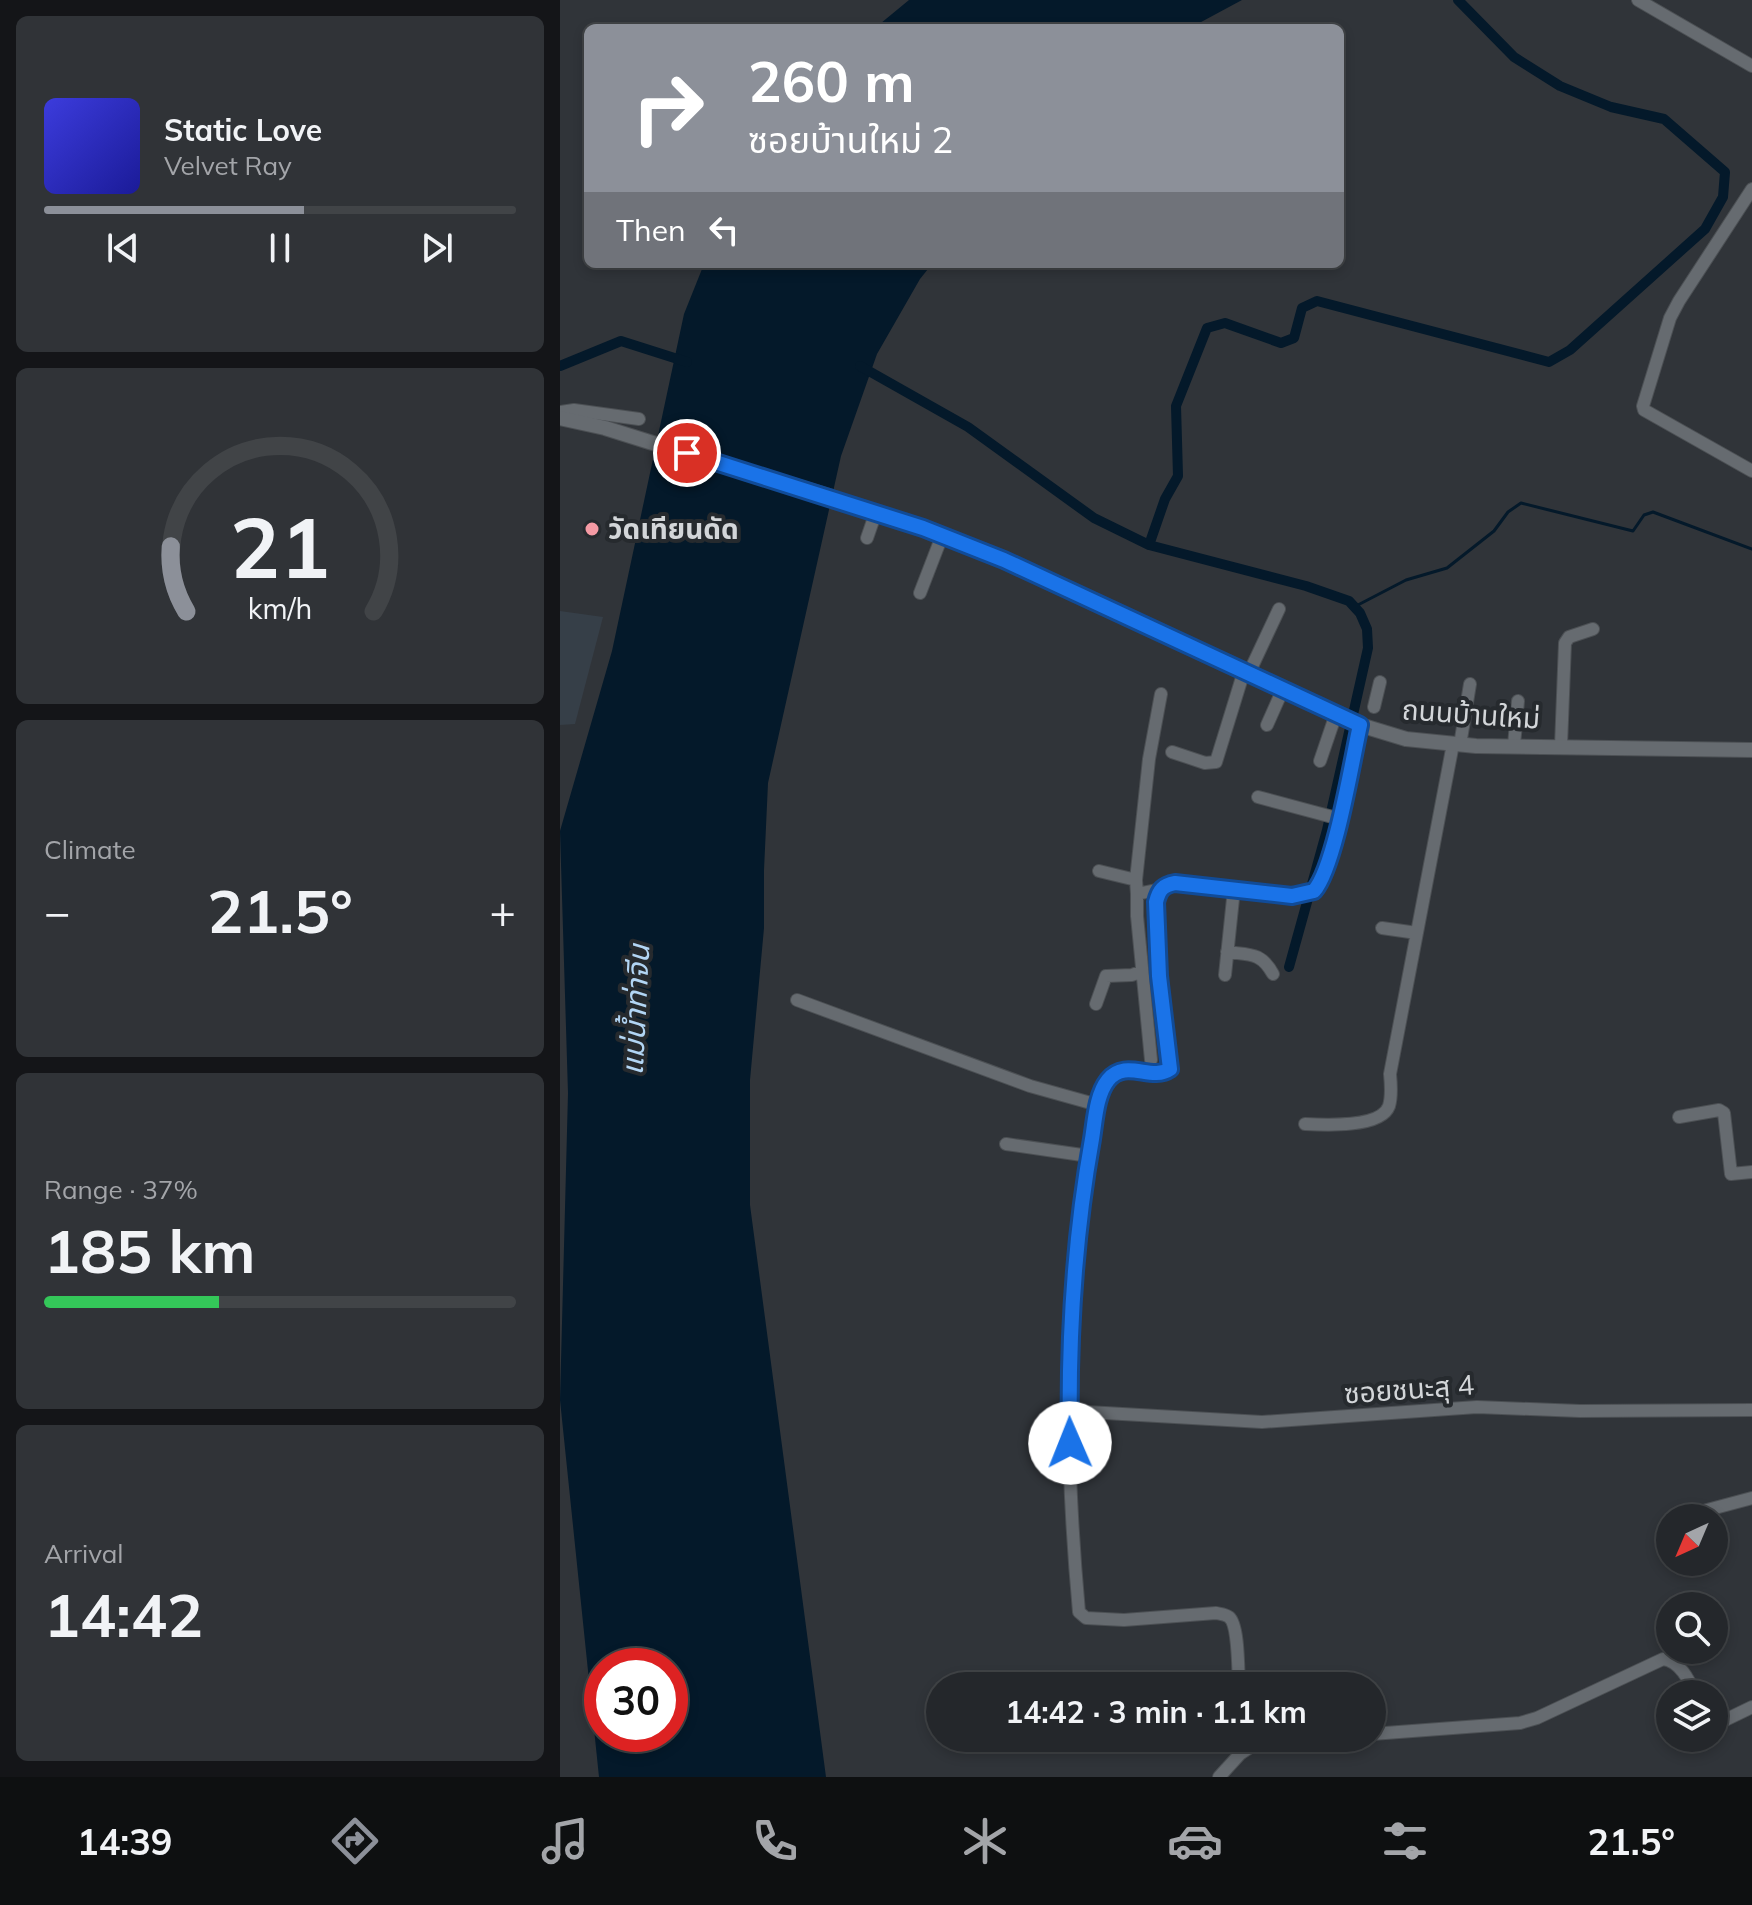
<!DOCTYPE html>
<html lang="en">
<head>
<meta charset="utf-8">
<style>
  :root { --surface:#24272b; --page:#303337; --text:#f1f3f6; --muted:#a3a5a9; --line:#414447; --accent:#8c9099 }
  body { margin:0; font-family:Mulish,"Noto Sans Thai",sans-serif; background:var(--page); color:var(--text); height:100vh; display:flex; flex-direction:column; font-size:30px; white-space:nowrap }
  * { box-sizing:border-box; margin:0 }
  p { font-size:26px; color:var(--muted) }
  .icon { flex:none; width:44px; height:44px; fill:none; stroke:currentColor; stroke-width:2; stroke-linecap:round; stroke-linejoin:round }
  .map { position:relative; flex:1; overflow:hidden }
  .drawer { display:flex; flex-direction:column; gap:16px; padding:16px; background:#141518; width:560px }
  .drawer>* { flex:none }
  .guide { position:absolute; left:24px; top:24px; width:760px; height:244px; border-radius:12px; box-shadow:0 4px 12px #0003,0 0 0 2px var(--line); background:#8c9099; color:#fff; overflow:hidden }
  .needle { width:52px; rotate:224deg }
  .tools { position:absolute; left:1096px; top:1504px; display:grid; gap:16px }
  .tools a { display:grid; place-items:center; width:72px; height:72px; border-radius:50%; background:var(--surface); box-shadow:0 4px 12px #0003,0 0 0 2px var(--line); font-size:40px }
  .speed { position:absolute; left:24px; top:1648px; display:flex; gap:16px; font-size:40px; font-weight:700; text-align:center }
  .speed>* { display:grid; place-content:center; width:104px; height:104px; border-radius:50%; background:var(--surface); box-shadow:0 4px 12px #0003,0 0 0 2px var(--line); line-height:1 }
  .speed .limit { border:12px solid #d22; background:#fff; color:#111 }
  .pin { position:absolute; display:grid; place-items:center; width:68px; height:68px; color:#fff; margin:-34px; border:4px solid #fff; border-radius:50%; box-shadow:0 2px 8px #0007 }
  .me { position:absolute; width:88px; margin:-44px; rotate:359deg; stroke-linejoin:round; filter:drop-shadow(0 0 6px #0008) }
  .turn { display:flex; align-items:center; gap:28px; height:168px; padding:0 32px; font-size:36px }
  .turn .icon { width:104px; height:104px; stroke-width:2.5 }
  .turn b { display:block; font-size:56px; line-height:68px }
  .then { display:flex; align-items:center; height:76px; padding:0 32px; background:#0003; gap:16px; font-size:30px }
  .big { font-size:60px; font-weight:700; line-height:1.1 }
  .drawer .card { flex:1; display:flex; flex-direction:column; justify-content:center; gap:12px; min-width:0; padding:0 28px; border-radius:12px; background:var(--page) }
  .drawer .dial { align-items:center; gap:0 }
  .dial svg { height:208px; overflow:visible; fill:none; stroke:var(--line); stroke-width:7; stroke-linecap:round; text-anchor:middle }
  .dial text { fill:var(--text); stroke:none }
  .song { display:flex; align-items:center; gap:24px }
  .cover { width:96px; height:96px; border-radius:12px; background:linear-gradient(135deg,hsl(240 70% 55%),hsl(240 70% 35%)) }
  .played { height:8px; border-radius:4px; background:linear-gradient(90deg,var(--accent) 55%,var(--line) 55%) }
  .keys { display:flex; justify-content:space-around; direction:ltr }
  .heat { display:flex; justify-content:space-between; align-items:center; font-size:44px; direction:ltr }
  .charge { height:12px; border-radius:6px; background:linear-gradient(90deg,#34c759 37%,var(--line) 0) }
  .trip { position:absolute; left:366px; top:1672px; width:460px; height:80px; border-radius:40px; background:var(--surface); box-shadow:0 4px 12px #0003,0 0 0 2px var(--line); font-weight:700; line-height:80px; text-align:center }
  .tab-bar { display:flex; height:128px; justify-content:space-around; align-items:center; background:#0e1011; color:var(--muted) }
  .tab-bar .icon { width:56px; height:56px }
  .tab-bar .active { color:var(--accent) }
  .tab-bar b { font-size:36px; color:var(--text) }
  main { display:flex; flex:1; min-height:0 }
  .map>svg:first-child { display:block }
  .built { fill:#363f48 }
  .water { fill:#04192a; fill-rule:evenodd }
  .pier { fill:#303439 }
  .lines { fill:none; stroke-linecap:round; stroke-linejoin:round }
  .stream { stroke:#04192a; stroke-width:3 }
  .canal { stroke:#04192a; stroke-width:10 }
  .minor-casing { stroke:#4c5054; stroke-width:14 }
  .tertiary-casing { stroke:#4c5054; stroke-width:16 }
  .minor { stroke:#666b70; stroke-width:12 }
  .tertiary { stroke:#666b70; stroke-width:14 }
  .route-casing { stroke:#114b97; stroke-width:20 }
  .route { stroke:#1a73e8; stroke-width:14 }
  .poi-dot { fill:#f49aa4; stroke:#262a2e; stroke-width:3 }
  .labels { text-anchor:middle; stroke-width:8; stroke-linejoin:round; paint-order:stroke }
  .poi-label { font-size:28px; font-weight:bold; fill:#d3d6d9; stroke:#262a2e; text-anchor:start }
  .street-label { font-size:28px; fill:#d3d6d9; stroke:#262a2e }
  .water-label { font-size:30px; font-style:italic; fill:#b2d5f4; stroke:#262a2e }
</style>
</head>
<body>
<main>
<section class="drawer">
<div class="card">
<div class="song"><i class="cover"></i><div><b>Static Love</b><p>Velvet Ray</p></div></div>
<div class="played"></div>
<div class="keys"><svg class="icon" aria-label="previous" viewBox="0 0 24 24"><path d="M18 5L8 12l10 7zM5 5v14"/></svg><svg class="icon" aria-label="pause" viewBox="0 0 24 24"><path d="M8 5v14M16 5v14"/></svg><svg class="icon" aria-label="next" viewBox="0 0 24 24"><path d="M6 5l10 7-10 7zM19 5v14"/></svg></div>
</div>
<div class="card dial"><svg viewBox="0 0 100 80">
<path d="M14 69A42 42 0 1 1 86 69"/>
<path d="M14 69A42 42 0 0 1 8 44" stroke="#8c9099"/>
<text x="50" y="56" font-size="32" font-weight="700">21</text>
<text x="50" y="72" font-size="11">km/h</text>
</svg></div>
<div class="card"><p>Climate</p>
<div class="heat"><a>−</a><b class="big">21.5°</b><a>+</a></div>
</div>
<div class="card"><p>Range · 37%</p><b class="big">185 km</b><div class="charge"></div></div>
<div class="card"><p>Arrival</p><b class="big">14:42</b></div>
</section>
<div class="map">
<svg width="1192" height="1777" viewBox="0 0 1192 1777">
  <rect width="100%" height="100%" fill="#303439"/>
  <path class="built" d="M 0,611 L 43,617 L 15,724 L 0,725 Z"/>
  <path class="water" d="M 349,0 L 682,0 L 630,28 L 315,28 Z
    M 144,264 L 372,264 L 360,279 L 317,354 L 281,456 L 208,783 L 204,870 L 204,928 L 190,1080 L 190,1205 L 266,1777 L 39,1777 L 0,1400 L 8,1093 L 0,831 L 52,651 L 124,314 ZM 42,1666 L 110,1666 L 110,1734 L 42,1734 Z"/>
  <path class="pier" d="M 94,435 L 277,490 L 273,508 L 166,469 L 91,448 Z"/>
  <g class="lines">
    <path class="stream" d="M 794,607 L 846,580 L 887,568 L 934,531 L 948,512 L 961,503 L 1073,531 L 1084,515 L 1093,512 L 1192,549"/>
    <path class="canal" d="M 0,366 L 61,341 L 127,362
      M 300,366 L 408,427 L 534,518 L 589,545 L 746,586 L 789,601 L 800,613 L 807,629 L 808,648 L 767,830 L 729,967
      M 589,545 L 605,499 L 618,476 L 616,406 L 647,328 L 665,323 L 721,343 L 734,338 L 742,308 L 757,301 L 989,362 L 1010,350 L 1145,229 L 1163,197 L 1165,172 L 1104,119 L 1051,107 L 1000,86 L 954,57 L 898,0"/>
    <defs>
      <path id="minor" d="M 1078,0 L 1192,66
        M 1192,189 L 1119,301 L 1110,318 L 1083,406 L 1084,410 L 1192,471
        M 0,412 L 14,410 L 79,419
        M 307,538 L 316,512
        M 360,593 L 382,536
        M 689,673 L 719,609
        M 814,707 L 820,682
        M 707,725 L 723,689
        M 900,745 L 910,684
        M 954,745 L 958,701
        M 1001,746 L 1005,643 L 1009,637 L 1033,629
        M 612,752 L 645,763 L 656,762 L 684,671
        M 760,761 L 776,714
        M 698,797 L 780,819
        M 539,871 L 576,880
        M 577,894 L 576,880 L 589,759 L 601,694
        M 822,928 L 857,933
        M 667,952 C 690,955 701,952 713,974
        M 665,975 L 674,889
        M 237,1000 L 470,1086 L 538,1105
        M 536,1004 L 546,976 L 572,975 L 582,971
        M 591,1060 L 577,916 L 577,894 L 601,889
        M 1119,1117 L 1159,1110 L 1164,1113 L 1171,1174 L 1192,1172
        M 745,1124 C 764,1125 821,1128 829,1106 C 832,1096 831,1084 830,1074 L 893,744
        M 446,1144 L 529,1156
        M 510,1411 L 702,1422 L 917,1407 L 1020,1411 L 1192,1410
        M 1121,1517 L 1192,1498
        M 679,1686 C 678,1672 679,1625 669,1617 C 665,1614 661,1614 656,1613 L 564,1620 L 526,1618 L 519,1612 C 505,1458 502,1297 531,1144 C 535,1125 535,1096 548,1080 C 567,1059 591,1082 610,1069 C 606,1034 587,914 601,889 L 615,883 L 732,896 L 754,891 C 775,867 792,760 800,725
        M 1154,1722 L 1161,1722 L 1192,1707
        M 812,1734 L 960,1723 L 977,1718 L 1103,1659 C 1120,1661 1129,1680 1135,1694
        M 659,1777 L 680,1754 L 692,1746 L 758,1738"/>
      <path id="tertiary" d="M 0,418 L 45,428 L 363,528 L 444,560 L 800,725 L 846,739 L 916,746 L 1192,750"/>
    </defs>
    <use href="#minor" class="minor-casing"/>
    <use href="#tertiary" class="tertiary-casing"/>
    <use href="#minor" class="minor"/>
    <use href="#tertiary" class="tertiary"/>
  </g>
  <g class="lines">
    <defs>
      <path id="route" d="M 127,453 L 363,528 L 444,560 L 800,725 C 792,761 775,867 754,891 L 732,896 L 615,883 C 603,885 599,890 596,902 L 599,976 L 610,1069 C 591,1082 566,1058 548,1080 C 536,1095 535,1121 532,1139 C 514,1239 508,1341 510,1443"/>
    </defs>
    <use href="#route" class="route-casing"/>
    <use href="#route" class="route"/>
  </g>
  <circle class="poi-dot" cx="32" cy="529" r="8"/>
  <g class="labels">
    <g class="poi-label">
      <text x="48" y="539">วัดเทียนดัด</text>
    </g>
    <g class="street-label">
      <text transform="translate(911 714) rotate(4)" y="10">ถนนบ้านใหม่</text>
      <text transform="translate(849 1389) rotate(-4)" y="10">ซอยชนะสุ 4</text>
    </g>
    <g class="water-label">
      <text transform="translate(76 1010) rotate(-87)" y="10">แม่น้ำท่าจีน</text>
    </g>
  </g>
</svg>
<div class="tools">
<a><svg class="needle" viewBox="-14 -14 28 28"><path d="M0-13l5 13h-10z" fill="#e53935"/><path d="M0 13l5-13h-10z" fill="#a3a5a9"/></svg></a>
<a><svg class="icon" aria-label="search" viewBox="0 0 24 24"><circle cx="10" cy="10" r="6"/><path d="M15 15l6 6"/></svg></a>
<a><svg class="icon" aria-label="layers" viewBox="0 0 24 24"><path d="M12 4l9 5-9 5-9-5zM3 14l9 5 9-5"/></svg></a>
</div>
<div class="speed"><div class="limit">30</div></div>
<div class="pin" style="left:127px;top:453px;background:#d93025"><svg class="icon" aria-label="arrive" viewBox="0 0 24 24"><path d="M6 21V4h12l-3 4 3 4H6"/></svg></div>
<svg class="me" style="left:510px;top:1443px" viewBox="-20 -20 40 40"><circle r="19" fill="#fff"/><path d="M0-13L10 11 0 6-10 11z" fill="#1a73e8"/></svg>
<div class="trip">14:42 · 3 min · 1.1 km</div>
<div class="guide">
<div class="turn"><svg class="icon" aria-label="right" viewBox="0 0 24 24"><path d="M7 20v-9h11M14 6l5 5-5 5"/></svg><div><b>260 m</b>ซอยบ้านใหม่ 2</div></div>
<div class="then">Then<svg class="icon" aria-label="left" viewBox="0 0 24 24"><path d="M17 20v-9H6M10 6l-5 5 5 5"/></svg></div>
</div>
</div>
</main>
<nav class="tab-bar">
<b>14:39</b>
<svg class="icon active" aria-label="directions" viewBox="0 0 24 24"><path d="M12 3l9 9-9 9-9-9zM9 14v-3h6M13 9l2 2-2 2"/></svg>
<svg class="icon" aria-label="music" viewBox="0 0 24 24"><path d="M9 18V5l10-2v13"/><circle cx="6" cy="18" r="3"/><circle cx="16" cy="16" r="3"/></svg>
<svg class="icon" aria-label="phone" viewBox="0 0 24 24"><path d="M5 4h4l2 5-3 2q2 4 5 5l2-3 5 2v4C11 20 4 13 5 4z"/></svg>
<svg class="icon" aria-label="climate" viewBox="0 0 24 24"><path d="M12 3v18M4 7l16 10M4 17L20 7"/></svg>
<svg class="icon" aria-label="car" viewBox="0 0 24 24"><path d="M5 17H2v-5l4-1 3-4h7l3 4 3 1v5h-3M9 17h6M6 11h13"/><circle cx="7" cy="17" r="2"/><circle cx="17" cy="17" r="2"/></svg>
<svg class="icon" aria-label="filters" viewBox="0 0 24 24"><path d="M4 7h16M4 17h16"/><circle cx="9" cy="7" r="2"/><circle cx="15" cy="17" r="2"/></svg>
<b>21.5°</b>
</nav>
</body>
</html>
